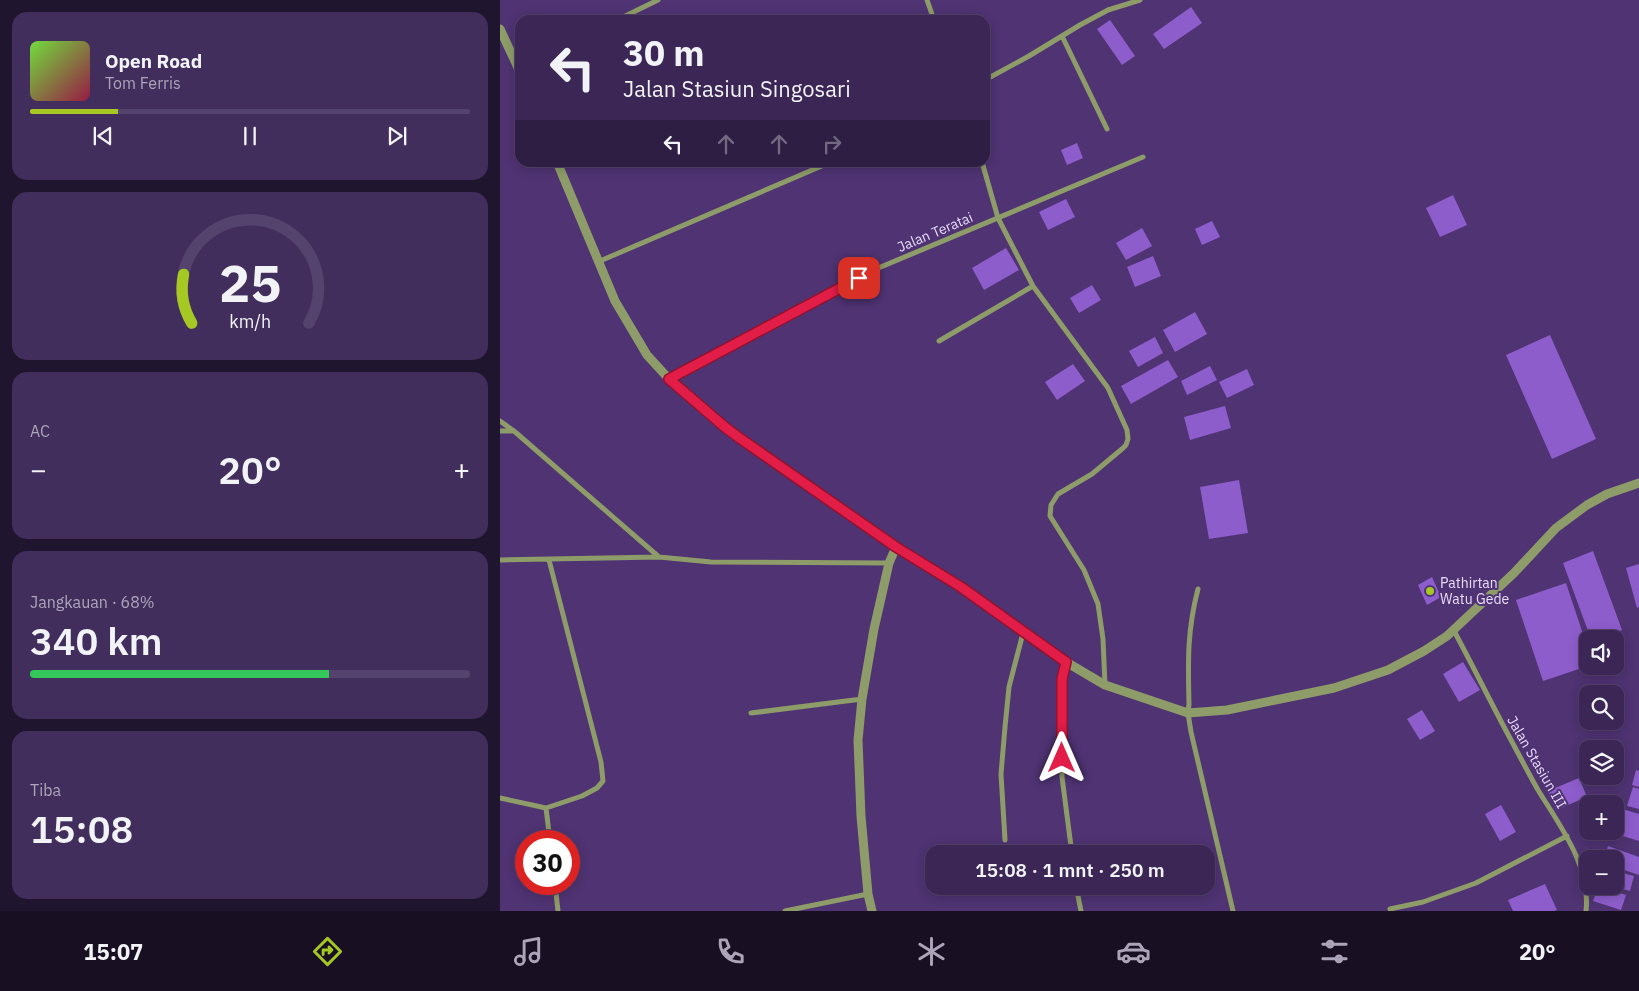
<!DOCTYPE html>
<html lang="id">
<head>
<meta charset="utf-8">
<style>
  :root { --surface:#3b2656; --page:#422e5c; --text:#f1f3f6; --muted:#aca5b9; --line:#54436c; --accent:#a5c823 }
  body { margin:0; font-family:"IBM Plex Sans",sans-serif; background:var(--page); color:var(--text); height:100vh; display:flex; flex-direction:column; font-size:19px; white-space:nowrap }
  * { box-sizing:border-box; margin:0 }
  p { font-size:16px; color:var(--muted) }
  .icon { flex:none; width:28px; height:28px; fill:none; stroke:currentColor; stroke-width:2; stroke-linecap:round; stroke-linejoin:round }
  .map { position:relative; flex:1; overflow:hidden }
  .side { display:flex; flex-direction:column; gap:12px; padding:12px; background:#20152f; width:500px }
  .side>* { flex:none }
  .guide { position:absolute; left:15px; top:15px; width:475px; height:152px; border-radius:15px; box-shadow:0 2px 12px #0003,0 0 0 1px var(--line); background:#3b2656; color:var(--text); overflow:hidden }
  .controls { position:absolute; left:1079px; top:630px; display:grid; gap:10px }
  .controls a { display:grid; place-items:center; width:45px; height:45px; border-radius:10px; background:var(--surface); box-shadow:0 2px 12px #0003,0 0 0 1px var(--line); font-size:25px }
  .speed { position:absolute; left:15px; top:830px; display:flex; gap:10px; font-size:25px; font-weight:700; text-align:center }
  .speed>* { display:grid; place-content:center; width:65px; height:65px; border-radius:50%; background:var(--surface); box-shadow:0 2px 12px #0003,0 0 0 1px var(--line); line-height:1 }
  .speed .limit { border:8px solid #d22; background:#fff; color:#111 }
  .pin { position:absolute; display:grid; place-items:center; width:42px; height:42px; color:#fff; margin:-21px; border-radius:10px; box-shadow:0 2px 8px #0006 }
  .me { position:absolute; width:55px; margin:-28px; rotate:0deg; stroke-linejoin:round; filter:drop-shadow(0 0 4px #0008) }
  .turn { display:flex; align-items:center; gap:18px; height:105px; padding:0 25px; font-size:22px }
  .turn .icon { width:65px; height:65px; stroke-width:2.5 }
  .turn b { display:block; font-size:35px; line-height:42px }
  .lanes { display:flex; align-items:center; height:48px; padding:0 25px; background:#0003; justify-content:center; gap:25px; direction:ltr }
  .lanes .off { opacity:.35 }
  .big { font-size:38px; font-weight:600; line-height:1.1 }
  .side .tile { flex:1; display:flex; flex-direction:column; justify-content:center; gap:8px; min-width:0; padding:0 18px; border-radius:15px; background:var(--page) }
  .side .dial { align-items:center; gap:0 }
  .dial svg { height:130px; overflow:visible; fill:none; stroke:var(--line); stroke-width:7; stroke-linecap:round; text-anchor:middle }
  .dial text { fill:var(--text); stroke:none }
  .song { display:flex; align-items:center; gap:15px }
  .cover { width:60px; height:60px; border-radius:8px; background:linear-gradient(135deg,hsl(100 70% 55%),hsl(340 70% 35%)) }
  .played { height:5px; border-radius:2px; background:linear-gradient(90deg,var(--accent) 20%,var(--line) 20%) }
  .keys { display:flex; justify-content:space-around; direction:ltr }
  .heat { display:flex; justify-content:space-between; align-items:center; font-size:28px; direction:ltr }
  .charge { height:8px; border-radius:4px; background:linear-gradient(90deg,#34c759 68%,var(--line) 0) }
  .trip { position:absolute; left:425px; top:845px; width:290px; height:50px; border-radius:15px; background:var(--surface); box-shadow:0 2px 12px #0003,0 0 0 1px var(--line); font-weight:600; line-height:50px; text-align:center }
  .menu { display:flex; height:80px; justify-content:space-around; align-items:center; background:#180f22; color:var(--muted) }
  .menu .icon { width:35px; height:35px }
  .menu .active { color:var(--accent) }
  .menu b { font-size:22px; color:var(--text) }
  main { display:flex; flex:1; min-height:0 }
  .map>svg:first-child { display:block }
  .building { fill:#8e5dcc }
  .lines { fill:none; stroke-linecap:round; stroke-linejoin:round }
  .minor { stroke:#8d9c68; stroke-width:5 }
  .tertiary { stroke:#8d9c68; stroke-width:9 }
  .route-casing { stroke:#92132f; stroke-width:12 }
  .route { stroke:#e11d48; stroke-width:9 }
  .poi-dot { fill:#a5c823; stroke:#4f3373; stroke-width:2 }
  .labels { text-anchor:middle; stroke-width:4; stroke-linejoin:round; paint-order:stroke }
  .street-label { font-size:14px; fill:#e7dcfb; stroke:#4f3373 }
  .poi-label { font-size:14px; fill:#e7dcfb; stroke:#4f3373; text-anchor:start }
</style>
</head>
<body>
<main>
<section class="side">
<div class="tile">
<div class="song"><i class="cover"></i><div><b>Open Road</b><p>Tom Ferris</p></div></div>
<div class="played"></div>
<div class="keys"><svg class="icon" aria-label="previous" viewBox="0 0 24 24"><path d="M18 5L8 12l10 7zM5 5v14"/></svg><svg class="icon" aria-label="pause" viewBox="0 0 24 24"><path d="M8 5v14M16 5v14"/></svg><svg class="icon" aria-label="next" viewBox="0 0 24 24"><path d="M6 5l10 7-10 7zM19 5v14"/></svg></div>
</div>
<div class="tile dial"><svg viewBox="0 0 100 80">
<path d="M14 69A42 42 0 1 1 86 69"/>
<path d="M14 69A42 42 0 0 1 9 39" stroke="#a5c823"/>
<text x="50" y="56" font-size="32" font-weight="700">25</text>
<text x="50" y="72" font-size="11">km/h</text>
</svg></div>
<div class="tile"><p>AC</p>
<div class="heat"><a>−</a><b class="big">20°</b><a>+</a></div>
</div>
<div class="tile"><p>Jangkauan · 68%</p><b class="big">340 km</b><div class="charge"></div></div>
<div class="tile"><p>Tiba</p><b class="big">15:08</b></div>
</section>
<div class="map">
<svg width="1139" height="911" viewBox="0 0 1139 911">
  <rect width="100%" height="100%" fill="#4f3373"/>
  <path class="building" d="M 691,7 L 702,23 L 664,49 L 653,34 Z
    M 610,20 L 635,56 L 622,65 L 597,29 Z
    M 577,143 L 583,158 L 567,165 L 561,150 Z
    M 953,195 L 967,225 L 940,237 L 926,208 Z
    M 566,199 L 575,217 L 548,230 L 539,212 Z
    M 712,221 L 720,237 L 702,245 L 695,229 Z
    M 642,228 L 652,246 L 626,260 L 616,243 Z
    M 506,248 L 519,270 L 484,290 L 472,268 Z
    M 653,256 L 661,276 L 635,287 L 627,267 Z
    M 592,285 L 601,300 L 579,313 L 570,298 Z
    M 695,312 L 707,334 L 675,352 L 663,330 Z
    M 1050,335 L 1096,439 L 1052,459 L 1006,355 Z
    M 655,337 L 663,353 L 638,367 L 629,351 Z
    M 668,360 L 678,377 L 631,404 L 621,386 Z
    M 573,364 L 585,381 L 557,400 L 545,382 Z
    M 710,366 L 717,380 L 687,395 L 681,381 Z
    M 747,369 L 754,385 L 727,398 L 719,382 Z
    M 725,406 L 731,428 L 690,440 L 684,417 Z
    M 739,480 L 748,533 L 709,539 L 700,487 Z
    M 1093,551 L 1122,630 L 1100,639 L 1091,639 L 1063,563 Z
    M 1139,564 L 1139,607 L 1137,608 L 1126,568 Z
    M 932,577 L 941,597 L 927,605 L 918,585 Z
    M 1066,583 L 1088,649 L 1088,666 L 1043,681 L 1016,600 Z
    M 963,662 L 980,690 L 959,702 L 943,674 Z
    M 922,710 L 935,731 L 920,740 L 907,719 Z
    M 1136,770 L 1139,771 L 1139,787 L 1132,785 Z
    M 1079,778 L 1087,797 L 1056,810 L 1048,791 Z
    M 1133,787 L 1139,789 L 1139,809 L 1127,806 Z
    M 1001,805 L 1016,832 L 1000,841 L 985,814 Z
    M 1119,808 L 1139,814 L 1139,841 L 1110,832 L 1115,831 L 1115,820 Z
    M 1108,846 L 1139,857 L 1139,875 L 1115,867 L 1115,859 L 1104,859 Z
    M 1115,871 L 1134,876 L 1130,891 L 1115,887 Z
    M 1045,884 L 1057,910 L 1054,911 L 1013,911 L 1008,900 Z
    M 1098,886 L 1126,895 L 1121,910 L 1093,901 Z"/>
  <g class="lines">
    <path class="minor" d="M 427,0 L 434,20
      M 117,20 L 158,0
      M 562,36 L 607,129
      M 485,80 L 529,56 L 580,25 L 608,10 L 640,0
      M 482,162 L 498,218 L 533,286 L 608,388 L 627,430 L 628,439 L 626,445 L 622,449 L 592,474 L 558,494 L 551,505 L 550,516 L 584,570 L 598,604 L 603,639 L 605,685
      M 100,261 L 331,162
      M 439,341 L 533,286
      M 169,379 L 376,269 L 643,157
      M 0,421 L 14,431 L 159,557
      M 0,431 L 14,431
      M 0,560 L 159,557 L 211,562 L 389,563
      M 698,589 C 687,631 688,661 689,704 L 688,713 L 691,732 L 733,911
      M 953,629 C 973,666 991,703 1011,740 C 1020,757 1029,774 1038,790 C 1060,826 1091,866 1086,911
      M 566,662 L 562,679 L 562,777 L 572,854
      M 251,713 L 362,699
      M 0,798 L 46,808 L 82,796 L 97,788 L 103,781 L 101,762 L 49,560
      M 46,808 L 50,841
      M 505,840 L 501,774 L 505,727 L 509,687 L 523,633
      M 55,884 L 58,911
      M 576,886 L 581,911
      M 890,909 L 923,902 L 976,883 L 1067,836
      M 285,911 L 368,894"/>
    <path class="tertiary" d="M 0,29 L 20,72
      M 57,162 L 115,301 L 147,355 L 169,379 L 226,428 L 396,547 L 461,587 L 566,662 L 605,685 L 688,713 L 727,710 L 834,688 L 888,670 L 924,651 L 947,636 L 1014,573 L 1056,528 L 1087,505 L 1107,494 L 1139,483
      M 372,911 L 368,894 L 361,816 L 358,740 L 362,699 L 374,629 L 389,563 L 396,547"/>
  </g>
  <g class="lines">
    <defs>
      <path id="route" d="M 359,278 L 169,379 L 226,428 L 241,439 L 396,547 L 461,587 L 566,662 L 562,679 L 562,758"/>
    </defs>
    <use href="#route" class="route-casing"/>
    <use href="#route" class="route"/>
  </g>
  <circle class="poi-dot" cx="930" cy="591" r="5"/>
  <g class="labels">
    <g class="street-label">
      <text transform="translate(435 232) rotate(-23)" y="5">Jalan Teratai</text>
      <text transform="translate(1037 762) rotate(60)" y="5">Jalan Stasiun III</text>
    </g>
    <g class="poi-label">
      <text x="940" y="588">Pathirtan<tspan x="940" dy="16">Watu Gede</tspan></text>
    </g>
  </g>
</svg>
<div class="controls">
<a><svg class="icon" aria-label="sound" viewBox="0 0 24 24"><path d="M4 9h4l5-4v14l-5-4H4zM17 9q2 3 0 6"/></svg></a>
<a><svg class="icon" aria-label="search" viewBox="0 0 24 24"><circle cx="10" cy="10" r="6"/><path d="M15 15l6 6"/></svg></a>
<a><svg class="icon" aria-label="layers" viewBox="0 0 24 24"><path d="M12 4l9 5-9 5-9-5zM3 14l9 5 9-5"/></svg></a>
<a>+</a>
<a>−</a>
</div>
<div class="speed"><div class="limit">30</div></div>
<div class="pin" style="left:359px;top:278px;background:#d93025"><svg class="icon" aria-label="arrive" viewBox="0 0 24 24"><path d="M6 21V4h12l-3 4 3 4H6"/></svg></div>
<svg class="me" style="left:562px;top:758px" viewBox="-20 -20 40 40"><path d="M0-17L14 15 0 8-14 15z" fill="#e11d48" stroke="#fff" stroke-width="4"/></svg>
<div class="trip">15:08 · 1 mnt · 250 m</div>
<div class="guide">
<div class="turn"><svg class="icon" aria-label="left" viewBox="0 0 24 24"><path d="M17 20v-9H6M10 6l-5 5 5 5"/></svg><div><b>30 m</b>Jalan Stasiun Singosari</div></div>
<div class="lanes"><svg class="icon" aria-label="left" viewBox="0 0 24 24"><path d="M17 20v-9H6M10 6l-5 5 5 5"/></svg><svg class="icon off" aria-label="ahead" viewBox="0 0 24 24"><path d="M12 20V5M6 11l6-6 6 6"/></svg><svg class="icon off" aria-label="ahead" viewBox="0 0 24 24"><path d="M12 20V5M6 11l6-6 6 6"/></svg><svg class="icon off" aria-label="right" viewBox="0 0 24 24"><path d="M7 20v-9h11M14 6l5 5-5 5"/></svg></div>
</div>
</div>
</main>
<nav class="menu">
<b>15:07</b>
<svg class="icon active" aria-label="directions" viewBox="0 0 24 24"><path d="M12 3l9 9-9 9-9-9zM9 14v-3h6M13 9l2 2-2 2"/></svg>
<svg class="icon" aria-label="music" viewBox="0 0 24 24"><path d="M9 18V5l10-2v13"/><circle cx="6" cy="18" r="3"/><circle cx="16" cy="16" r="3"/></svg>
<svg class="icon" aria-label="phone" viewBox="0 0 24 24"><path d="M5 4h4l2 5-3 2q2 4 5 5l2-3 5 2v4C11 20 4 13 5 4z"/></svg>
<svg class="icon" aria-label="climate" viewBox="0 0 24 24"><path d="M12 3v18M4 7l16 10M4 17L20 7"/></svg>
<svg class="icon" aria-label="car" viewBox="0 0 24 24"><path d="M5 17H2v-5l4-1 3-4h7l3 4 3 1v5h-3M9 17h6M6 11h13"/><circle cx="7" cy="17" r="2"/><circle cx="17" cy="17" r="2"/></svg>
<svg class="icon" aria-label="filters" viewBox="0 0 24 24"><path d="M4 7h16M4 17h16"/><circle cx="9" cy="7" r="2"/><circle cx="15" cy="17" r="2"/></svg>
<b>20°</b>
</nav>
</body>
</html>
